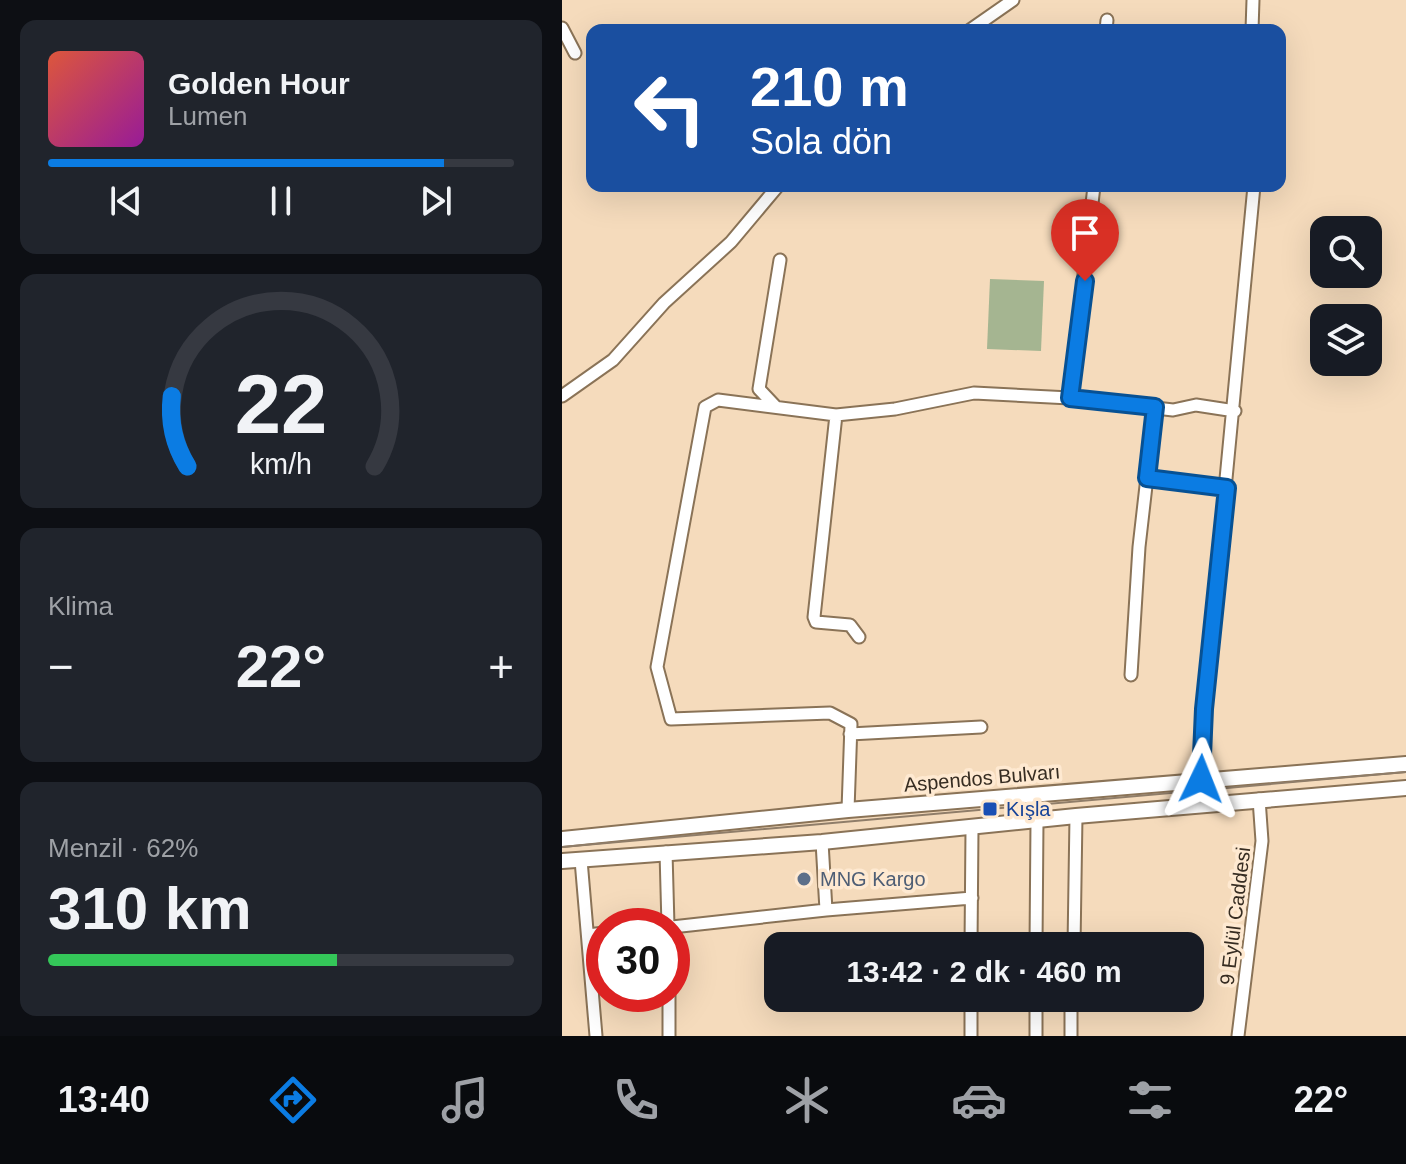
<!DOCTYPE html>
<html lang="tr">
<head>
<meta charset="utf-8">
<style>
  :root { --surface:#171b24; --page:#20242c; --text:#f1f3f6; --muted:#9ea1a6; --line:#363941; --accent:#0b7ce3 }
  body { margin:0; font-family:Helvetica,sans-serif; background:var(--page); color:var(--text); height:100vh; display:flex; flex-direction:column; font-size:30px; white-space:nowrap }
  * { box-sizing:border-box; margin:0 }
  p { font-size:26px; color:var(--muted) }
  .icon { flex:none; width:44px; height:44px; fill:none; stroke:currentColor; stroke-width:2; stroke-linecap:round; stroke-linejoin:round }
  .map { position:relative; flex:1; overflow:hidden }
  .details { display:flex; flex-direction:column; gap:20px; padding:20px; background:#0d0f14; width:562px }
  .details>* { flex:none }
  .top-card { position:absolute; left:24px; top:24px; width:700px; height:168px; border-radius:16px; box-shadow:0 8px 32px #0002; background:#1a4fa0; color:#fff; overflow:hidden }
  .buttons { position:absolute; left:748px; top:216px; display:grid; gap:16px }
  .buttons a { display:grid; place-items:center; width:72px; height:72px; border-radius:16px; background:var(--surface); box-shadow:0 8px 32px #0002; font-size:40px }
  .speed { position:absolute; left:24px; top:908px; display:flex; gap:16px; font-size:40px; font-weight:700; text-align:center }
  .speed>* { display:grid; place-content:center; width:104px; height:104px; border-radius:50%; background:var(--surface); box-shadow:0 8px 32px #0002; line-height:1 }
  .speed .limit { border:12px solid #d22; background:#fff; color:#111 }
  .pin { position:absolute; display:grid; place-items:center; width:68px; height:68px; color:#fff; margin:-82px -34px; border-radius:50% 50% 50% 0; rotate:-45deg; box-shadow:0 0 8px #0007 }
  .pin .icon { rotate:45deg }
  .me { position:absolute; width:88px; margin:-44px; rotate:2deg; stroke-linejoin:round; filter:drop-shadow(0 0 6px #0008) }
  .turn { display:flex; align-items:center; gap:28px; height:168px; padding:0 32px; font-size:36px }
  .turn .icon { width:104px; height:104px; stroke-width:2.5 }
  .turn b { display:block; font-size:56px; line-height:68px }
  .big { font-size:60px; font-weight:600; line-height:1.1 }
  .details .widget { flex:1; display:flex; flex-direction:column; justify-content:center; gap:12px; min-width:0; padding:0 28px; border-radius:16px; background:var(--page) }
  .details .dial { align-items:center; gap:0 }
  .dial svg { height:208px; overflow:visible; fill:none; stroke:var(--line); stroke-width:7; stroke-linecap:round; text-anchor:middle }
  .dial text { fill:var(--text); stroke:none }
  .song { display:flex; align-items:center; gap:24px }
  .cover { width:96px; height:96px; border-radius:12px; background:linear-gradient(135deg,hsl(10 70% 55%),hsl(300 70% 35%)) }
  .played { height:8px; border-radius:4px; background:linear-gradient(90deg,var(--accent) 85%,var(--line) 85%) }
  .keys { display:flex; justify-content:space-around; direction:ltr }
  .heat { display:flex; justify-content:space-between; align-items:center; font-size:44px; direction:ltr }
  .charge { height:12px; border-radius:6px; background:linear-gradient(90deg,#34c759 62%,var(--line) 0) }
  .trip { position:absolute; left:202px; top:932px; width:440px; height:80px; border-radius:16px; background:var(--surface); box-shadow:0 8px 32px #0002; font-weight:600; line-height:80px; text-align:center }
  .tabs { display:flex; height:128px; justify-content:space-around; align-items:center; background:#090b0e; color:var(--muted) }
  .tabs .icon { width:56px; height:56px }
  .tabs .on { color:var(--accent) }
  .tabs b { font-size:36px; color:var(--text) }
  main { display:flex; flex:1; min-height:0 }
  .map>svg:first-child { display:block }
  .green { fill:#a5b591 }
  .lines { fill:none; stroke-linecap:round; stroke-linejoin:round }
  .minor-casing { stroke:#8a7357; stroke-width:15 }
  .major-casing { stroke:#8a7357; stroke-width:18 }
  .minor { stroke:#fff; stroke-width:11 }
  .major { stroke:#fff; stroke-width:14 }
  .tram { stroke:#8f7d69; stroke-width:2 }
  .route-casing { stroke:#075194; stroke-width:20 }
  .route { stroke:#0b7ce3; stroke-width:14 }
  .transit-dot { fill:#1a4fb4; stroke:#fee9d1; stroke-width:3 }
  .service-dot { fill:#5c6f8a; stroke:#fee9d1; stroke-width:3 }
  .labels { text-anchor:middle; stroke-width:7; stroke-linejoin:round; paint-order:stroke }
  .street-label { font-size:20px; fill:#372d22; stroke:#fee9d1 }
  .transit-label { font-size:20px; fill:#164399; stroke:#fee9d1; text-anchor:start }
  .service-label { font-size:20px; fill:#4e5e75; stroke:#fee9d1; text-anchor:start }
</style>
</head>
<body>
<main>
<section class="details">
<div class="widget">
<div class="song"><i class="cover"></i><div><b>Golden Hour</b><p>Lumen</p></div></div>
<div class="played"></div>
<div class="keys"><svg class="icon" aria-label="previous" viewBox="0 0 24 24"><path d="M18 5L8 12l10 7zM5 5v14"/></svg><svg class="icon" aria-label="pause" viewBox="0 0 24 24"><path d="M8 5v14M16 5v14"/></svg><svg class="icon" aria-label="next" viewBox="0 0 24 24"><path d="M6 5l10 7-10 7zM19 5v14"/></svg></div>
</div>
<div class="widget dial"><svg viewBox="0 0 100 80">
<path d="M14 69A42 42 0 1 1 86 69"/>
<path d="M14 69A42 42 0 0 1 8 42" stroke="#0b7ce3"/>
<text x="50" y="56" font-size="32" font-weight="700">22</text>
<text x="50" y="72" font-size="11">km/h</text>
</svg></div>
<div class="widget"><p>Klima</p>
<div class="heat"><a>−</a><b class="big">22°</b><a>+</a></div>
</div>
<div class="widget"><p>Menzil · 62%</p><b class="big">310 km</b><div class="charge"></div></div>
</section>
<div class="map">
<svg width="844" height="1036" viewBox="0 0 844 1036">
  <rect width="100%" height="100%" fill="#f5dbbc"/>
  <path class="green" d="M 428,279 L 482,281 L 479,351 L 425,349 Z"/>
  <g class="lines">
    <defs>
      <path id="minor" d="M 0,28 L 13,53
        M 408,30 L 451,0
        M 544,30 L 545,20
        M 690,30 L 691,0
        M 0,396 L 51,360 L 102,303 L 169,242 L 216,186
        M 508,398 L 532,186
        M 214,407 L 197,389 L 218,260
        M 274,415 L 333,409 L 412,393 L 508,398 L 611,410 L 634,405 L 673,411
        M 585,478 L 665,488
        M 569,675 L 577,547 L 593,407
        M 288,734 L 419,727
        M 639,779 L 642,709 L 692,186
        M 286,810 L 289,724 L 268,713 L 109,719 L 95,667 L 143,407 L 156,400 L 274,415 L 252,617 L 254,622 L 288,625 L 297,637
        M 104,852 L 106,926
        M 19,860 L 34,1036
        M 264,910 L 410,898
        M 110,927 L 264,910 L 260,842
        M 26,935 L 42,933
        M 409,946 L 410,829
        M 474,946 L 475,821
        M 512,946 L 514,816
        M 107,994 L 107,1036
        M 409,998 L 409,1036
        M 509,998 L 509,1036
        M 474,1036 L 474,998
        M 676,1036 L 700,841 L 697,799"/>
      <path id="major" d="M 0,839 L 286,810 L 844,764
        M 0,861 L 260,842 L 514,816 L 844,788"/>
    </defs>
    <use href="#minor" class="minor-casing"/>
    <use href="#major" class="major-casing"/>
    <use href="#minor" class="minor"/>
    <use href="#major" class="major"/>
    <path class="tram" d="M 0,847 L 844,772"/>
  </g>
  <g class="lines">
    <defs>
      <path id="route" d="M 523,281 L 508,398 L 593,407 L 585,478 L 665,488 L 642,709 L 639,779"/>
    </defs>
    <use href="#route" class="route-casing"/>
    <use href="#route" class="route"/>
  </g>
  <rect class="transit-dot" x="420" y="801" width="16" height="16" rx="4"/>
  <circle class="service-dot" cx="242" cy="879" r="8"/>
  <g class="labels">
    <g class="street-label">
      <text transform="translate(420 778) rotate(-5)" y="7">Aspendos Bulvarı</text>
      <text transform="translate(673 916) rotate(-83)" y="7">9 Eylül Caddesi</text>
    </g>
    <g class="transit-label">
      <text x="444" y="816">Kışla</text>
    </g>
    <g class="service-label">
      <text x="258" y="886">MNG Kargo</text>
    </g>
  </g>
</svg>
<div class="buttons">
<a><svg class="icon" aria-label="search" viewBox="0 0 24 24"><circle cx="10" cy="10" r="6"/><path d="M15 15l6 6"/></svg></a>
<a><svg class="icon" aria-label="layers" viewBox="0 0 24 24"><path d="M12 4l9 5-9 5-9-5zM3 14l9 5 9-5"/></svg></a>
</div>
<div class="speed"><div class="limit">30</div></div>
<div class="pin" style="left:523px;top:281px;background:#d93025"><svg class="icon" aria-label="arrive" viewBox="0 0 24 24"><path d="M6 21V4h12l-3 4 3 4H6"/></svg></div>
<svg class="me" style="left:639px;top:779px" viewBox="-20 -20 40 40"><path d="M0-17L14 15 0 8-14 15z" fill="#0b7ce3" stroke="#fff" stroke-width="4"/></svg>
<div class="trip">13:42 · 2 dk · 460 m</div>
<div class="top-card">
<div class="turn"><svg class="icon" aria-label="left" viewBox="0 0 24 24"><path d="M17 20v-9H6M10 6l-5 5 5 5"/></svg><div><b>210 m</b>Sola dön</div></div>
</div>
</div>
</main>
<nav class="tabs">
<b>13:40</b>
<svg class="icon on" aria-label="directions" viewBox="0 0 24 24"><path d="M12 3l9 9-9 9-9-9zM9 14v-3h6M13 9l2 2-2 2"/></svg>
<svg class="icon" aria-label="music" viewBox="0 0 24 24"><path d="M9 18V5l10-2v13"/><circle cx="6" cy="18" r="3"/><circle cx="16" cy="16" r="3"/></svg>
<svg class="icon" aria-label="phone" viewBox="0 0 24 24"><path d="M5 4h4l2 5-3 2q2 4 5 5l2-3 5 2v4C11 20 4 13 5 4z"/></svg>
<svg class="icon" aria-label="climate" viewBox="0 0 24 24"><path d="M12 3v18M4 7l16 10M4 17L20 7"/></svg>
<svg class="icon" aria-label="car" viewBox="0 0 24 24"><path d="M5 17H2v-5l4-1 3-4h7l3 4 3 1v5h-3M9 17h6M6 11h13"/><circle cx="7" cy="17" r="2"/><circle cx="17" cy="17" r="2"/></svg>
<svg class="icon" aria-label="filters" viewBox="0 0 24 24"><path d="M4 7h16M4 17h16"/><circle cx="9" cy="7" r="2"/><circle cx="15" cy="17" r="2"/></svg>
<b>22°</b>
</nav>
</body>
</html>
